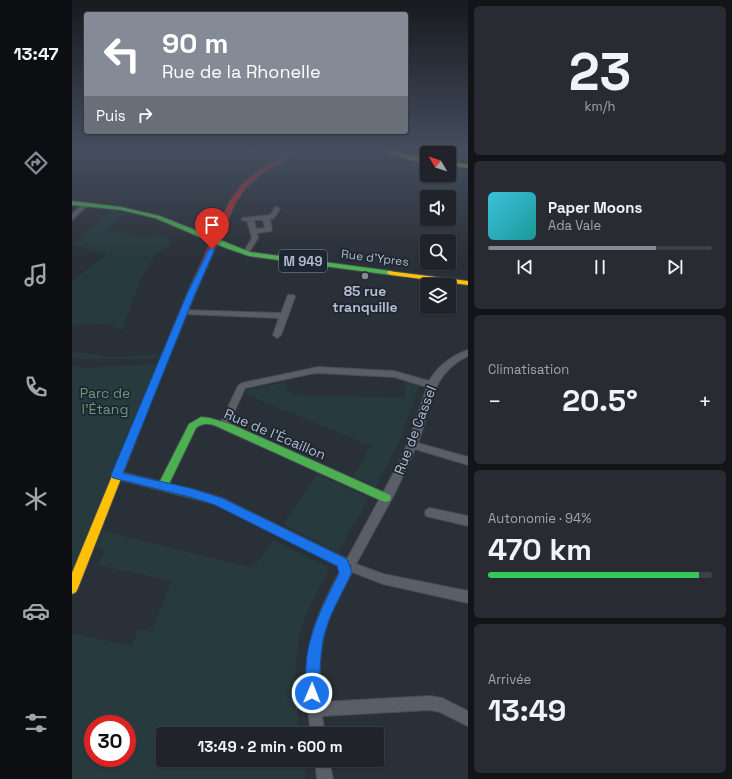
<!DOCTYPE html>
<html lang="fr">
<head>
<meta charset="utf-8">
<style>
  :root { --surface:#20242a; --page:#282c32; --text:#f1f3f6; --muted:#a2a4a8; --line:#3d4147; --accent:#848b96 }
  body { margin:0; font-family:"Space Grotesk",sans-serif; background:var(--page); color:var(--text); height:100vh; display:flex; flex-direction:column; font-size:15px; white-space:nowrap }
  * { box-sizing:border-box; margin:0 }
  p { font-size:13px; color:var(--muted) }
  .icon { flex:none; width:22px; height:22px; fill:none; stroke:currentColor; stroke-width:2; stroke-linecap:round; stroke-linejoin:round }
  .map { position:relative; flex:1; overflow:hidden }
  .sheet { display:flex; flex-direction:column; gap:6px; padding:6px; background:#121417; width:264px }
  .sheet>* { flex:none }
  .top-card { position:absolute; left:12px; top:12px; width:324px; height:122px; border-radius:4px; box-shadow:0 1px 3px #0004,0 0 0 1px var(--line); background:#848b96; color:#fff; overflow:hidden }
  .needle { width:26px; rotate:309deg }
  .controls { position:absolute; left:348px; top:146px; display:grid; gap:8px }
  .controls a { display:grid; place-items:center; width:36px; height:36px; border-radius:4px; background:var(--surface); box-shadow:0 1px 3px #0004,0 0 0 1px var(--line); font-size:20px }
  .speed { position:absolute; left:12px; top:715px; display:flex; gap:8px; font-size:20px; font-weight:700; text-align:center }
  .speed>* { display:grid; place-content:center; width:52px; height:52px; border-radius:50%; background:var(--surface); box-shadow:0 1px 3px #0004,0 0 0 1px var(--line); line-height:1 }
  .speed .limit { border:6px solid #d22; background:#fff; color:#111 }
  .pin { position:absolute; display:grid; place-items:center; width:34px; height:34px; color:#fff; margin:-41px -17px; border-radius:50% 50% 50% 0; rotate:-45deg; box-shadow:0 0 4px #0007 }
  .pin .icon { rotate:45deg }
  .me { position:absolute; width:44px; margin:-22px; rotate:1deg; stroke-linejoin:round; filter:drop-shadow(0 0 3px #0008) }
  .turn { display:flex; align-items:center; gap:14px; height:84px; padding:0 12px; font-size:18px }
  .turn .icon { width:52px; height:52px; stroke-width:2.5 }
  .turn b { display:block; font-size:28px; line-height:34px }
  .then { display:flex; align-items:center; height:38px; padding:0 12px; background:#0003; gap:8px; font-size:15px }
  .big { font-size:30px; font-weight:700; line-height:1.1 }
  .sheet .widget { flex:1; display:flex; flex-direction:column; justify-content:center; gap:6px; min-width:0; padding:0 14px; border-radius:6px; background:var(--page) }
  .sheet .dial { align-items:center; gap:0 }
  .dial b { font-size:52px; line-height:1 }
  .song { display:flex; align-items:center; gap:12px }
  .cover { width:48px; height:48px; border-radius:6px; background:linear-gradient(135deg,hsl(190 70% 55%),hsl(180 70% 35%)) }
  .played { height:4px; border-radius:2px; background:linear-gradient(90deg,var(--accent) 75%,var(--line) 75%) }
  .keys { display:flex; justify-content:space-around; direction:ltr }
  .heat { display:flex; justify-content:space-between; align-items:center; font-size:22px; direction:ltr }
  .charge { height:6px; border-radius:3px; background:linear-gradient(90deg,#34c759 94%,var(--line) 0) }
  .trip { position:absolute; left:84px; top:727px; width:228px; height:40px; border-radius:4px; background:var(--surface); box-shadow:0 1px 3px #0004,0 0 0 1px var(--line); font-weight:700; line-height:40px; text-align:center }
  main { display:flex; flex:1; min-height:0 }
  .tab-bar { display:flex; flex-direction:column; width:72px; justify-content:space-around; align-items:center; background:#0d0e11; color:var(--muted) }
  .tab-bar .icon { width:28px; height:28px }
  .tab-bar .active { color:var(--accent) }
  .tab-bar b { font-size:18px; color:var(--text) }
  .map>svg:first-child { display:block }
  .green { fill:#273a3e; fill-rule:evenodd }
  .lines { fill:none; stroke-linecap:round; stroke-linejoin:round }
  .street-casing { stroke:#484c53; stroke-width:2 }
  .fast-casing { stroke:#484c53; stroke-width:2 }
  .slow-casing { stroke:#484c53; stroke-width:2 }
  .jam-casing { stroke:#484c53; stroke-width:2 }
  .street { fill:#5a5e66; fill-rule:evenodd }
  .fast { fill:#4caf50; fill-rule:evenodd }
  .slow { fill:#ffc107; fill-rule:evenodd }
  .jam { fill:#c62828; fill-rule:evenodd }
  .route { fill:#1a73e8; stroke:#114b97 }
  .poi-dot { fill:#848b96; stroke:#1d2633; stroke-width:1.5 }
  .labels { text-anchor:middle; stroke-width:3.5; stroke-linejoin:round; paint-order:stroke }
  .far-street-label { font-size:12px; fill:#b4bcc9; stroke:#1d2633 }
  .shield { fill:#1d2633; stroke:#878f9c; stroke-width:1 }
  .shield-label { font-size:13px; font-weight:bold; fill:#b4bcc9 }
  .poi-label { font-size:14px; font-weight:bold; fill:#b4bcc9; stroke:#1d2633 }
  .park-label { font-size:14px; fill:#6b9a76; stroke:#1d2633 }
  .street-label { font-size:14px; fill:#b4bcc9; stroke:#1d2633 }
</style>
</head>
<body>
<main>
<nav class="tab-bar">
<b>13:47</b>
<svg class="icon active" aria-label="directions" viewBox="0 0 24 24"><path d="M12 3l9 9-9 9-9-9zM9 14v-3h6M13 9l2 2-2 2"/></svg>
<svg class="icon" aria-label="music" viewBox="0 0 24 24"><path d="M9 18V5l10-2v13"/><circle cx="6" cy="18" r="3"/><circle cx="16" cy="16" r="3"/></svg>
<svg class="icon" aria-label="phone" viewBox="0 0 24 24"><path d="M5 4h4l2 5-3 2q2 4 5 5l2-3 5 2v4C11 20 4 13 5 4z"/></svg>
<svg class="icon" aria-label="climate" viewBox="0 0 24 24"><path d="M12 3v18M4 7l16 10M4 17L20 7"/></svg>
<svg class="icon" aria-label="car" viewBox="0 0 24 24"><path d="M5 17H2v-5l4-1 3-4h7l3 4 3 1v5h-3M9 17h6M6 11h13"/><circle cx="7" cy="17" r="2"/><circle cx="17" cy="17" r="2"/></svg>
<svg class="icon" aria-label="filters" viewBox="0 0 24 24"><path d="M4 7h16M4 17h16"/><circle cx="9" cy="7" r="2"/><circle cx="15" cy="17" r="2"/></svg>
</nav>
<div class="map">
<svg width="396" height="779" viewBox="0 0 396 779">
  <rect width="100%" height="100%" fill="#2a3038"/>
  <path class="green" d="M 40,211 L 54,213 L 34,230 L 69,237 L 92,235 L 100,244 L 84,254 L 70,276 L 50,330 L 33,324 L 0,325 L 0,281 L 35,254 L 0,244 Z
    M 0,351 L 39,357 L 87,355 L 86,358 L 80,359 L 0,359 Z
    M 85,364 L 0,569 L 0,366 L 14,368 Z
    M 333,379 L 348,383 L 328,440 L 304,487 L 281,476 L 299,446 L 173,394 L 175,390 L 214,382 L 215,391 L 223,395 L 333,398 Z
    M 245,474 L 297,498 L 266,552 L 211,524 Z
    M 31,531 L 181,568 L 201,540 L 258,568 C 250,585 238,603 232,621 C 219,658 224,696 228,734 L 91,734 L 91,760 L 231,760 L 234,779 L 0,779 L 0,633 L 59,646 L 67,629 L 80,632 L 99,581 L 26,565 L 33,550 L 24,547 ZM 21,724 L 55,724 L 55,758 L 21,758 Z"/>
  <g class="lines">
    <defs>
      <path id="street" d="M 12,203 L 17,204 L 0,220 L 0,214 Z
        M 205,207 L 208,209 L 202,218 L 198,219 L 200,230 L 199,231 L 185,233 L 186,238 L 176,254 L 174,255 L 172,254 L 171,253 L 180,238 L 175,221 L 170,220 L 170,218 L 198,215 L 203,208 ZM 182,220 L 191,220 L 193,228 L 184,229 Z
        M 216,295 L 222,295 L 223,297 L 209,335 L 205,338 L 201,335 L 207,318 L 112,314 L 108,312 L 112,310 L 209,313 Z
        M 396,350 L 396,356 C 358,374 359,408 346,443 L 396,457 L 396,465 L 343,449 L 323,493 L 284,564 L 311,574 L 396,591 L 396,603 L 311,584 L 280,572 C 273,587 265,600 259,614 C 247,642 246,672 249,702 L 358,696 L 370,698 L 396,711 L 396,726 L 368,712 L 358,710 L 250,716 L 253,734 L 239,734 C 232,681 230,644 256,595 C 260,586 265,576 270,568 L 143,504 L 45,479 L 41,478 L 40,475 L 41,472 L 45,471 L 127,491 L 150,498 L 275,559 L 328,461 L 338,438 L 355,387 L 322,377 L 246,373 L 238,374 L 173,388 L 155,428 L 149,428 L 147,426 L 166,386 L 170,383 L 246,367 L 322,371 L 357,381 C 365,367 380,355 396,350 ZM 276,564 L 280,565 L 278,569 L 275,567 Z
        M 358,508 L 396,516 L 396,526 L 354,516 L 353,513 L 354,510 Z
        M 243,760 L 257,760 L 261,779 L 245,779 Z"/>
      <path id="fast" d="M 0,201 L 49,207 L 88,216 L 178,252 L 319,271 L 323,273 L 319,275 L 177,256 L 154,248 L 83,218 L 49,210 L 0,205 Z
        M 129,417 L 138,418 L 161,425 L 318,495 L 319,498 L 318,501 L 314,502 L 310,501 L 155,431 C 144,426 134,420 124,428 L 95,488 L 91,489 L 87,488 L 86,485 L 117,424 Z"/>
      <path id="slow" d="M 310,150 C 324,150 340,157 355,159 L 355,163 L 334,159 Z
        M 377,162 L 396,164 L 396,168 L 377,166 Z
        M 316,271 L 396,281 L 396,285 L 319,275 L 315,273 Z
        M 82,381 L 86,384 L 6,588 L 4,592 L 0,594 L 0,573 L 78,384 Z"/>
      <path id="jam" d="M 222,150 L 228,150 L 186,176 L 174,187 L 163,203 L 123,294 L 86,384 L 85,386 L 79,386 L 78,384 L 115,294 L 157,203 L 170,185 L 182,174 Z"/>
    </defs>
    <use href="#street" class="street-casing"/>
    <use href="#fast" class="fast-casing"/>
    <use href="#slow" class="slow-casing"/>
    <use href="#jam" class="jam-casing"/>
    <use href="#street" class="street"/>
    <use href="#fast" class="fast"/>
    <use href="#slow" class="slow"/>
    <use href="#jam" class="jam"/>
  </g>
  <linearGradient id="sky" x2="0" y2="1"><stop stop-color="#171a1f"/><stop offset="0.58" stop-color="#444e5e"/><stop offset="1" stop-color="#444e5e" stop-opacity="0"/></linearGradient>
  <rect width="396" height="259" fill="url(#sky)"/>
  <path class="route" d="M 140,247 L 143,249 L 123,294 L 51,473 L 118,488 L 150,498 L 275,559 L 280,572 C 270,594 256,616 251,640 C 248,658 248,675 247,693 L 245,698 L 240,700 L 236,698 L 233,693 C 234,674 233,655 239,638 C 245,615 257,594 267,573 L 265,566 L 143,505 L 118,497 L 45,479 L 41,478 L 39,475 L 115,294 L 137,249 Z"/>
  <circle class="poi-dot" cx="293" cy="276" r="4"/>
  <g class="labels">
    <g class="far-street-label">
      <text transform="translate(303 258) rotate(7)" y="4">Rue d'Ypres</text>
    </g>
    <rect class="shield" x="207" y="250" width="48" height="22" rx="3"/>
    <g class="shield-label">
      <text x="231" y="266">M 949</text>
    </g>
    <g class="poi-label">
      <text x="293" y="296">85 rue<tspan x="293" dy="16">tranquille</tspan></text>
    </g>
    <g class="park-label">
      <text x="33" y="398">Parc de<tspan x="33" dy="16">l'Étang</tspan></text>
    </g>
    <g class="street-label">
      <text transform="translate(343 430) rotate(-69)" y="5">Rue de Cassel</text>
      <text transform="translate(203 434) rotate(23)" y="5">Rue de l'Écaillon</text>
    </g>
  </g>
</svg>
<div class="controls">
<a><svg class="needle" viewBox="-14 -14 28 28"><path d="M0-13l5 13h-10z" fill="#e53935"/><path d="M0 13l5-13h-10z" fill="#a2a4a8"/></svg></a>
<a><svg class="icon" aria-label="sound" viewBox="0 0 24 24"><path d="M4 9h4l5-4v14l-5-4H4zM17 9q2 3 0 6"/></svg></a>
<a><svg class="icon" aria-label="search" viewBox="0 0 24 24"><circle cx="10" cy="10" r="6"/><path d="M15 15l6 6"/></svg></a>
<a><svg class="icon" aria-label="layers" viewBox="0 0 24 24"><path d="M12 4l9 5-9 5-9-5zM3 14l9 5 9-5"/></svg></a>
</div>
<div class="speed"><div class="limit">30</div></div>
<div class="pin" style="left:140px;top:249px;background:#d93025"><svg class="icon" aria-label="arrive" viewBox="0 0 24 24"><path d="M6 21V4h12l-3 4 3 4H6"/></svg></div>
<svg class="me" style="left:240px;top:693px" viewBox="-20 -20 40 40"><circle r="17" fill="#1a73e8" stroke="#fff" stroke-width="3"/><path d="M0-11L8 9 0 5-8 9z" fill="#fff"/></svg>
<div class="trip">13:49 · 2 min · 600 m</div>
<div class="top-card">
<div class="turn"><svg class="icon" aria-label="left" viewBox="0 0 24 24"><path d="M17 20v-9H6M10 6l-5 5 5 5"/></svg><div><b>90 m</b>Rue de la Rhonelle</div></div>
<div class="then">Puis<svg class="icon" aria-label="right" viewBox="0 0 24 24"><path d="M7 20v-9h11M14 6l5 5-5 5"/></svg></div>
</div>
</div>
<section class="sheet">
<div class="widget dial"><b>23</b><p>km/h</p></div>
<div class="widget">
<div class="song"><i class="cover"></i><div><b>Paper Moons</b><p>Ada Vale</p></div></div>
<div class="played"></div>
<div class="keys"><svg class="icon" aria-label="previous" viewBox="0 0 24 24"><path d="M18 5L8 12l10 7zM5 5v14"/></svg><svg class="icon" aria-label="pause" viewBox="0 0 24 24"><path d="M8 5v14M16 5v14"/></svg><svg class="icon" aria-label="next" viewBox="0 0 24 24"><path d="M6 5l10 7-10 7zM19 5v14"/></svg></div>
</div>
<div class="widget"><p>Climatisation</p>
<div class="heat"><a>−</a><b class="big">20.5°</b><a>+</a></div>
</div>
<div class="widget"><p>Autonomie · 94%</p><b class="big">470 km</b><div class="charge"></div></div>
<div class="widget"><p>Arrivée</p><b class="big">13:49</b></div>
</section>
</main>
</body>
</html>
